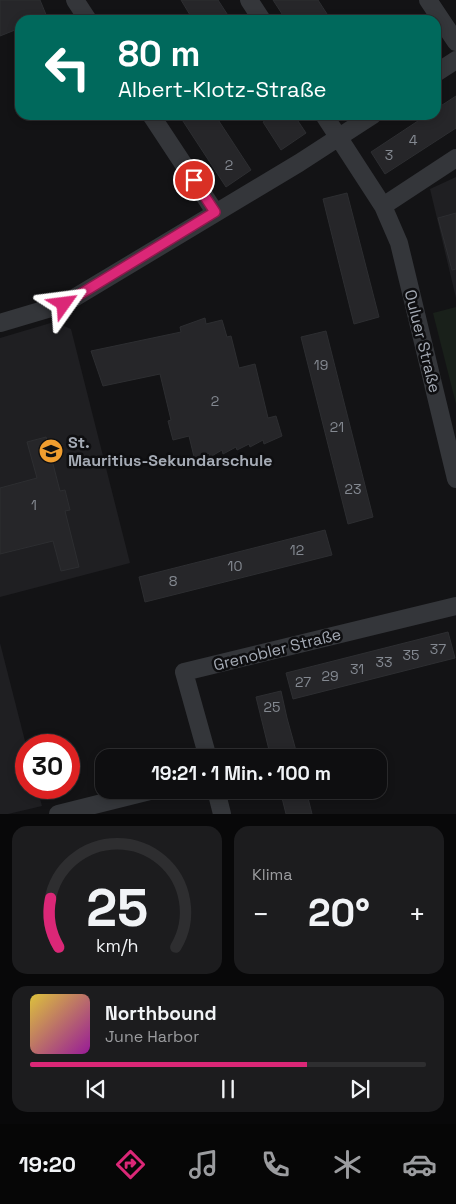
<!DOCTYPE html>
<html lang="de">
<head>
<meta charset="utf-8">
<style>
  :root { --surface:#0e0e10; --page:#1c1c1e; --text:#f1f3f6; --muted:#9b9c9f; --line:#2e2e30; --accent:#db2777 }
  body { margin:0; font-family:"Space Grotesk",sans-serif; background:var(--page); color:var(--text); height:100vh; display:flex; flex-direction:column; font-size:19px; white-space:nowrap }
  * { box-sizing:border-box; margin:0 }
  p { font-size:16px; color:var(--muted) }
  .icon { flex:none; width:28px; height:28px; fill:none; stroke:currentColor; stroke-width:2; stroke-linecap:round; stroke-linejoin:round }
  .map { position:relative; height:814px; overflow:hidden }
  .sheet { display:flex; flex-direction:column; gap:12px; padding:12px; background:#080809; flex:1 }
  .sheet>* { flex:none }
  .banner { position:absolute; left:15px; top:15px; width:426px; height:105px; border-radius:15px; box-shadow:0 2px 8px #0003,0 0 0 1px var(--line); background:#00695c; color:#fff; overflow:hidden }
  .speed { position:absolute; left:15px; top:734px; display:flex; gap:10px; font-size:25px; font-weight:700; text-align:center }
  .speed>* { display:grid; place-content:center; width:65px; height:65px; border-radius:50%; background:var(--surface); box-shadow:0 2px 8px #0003,0 0 0 1px var(--line); line-height:1 }
  .speed .limit { border:8px solid #d22; background:#fff; color:#111 }
  .pin { position:absolute; display:grid; place-items:center; width:42px; height:42px; color:#fff; margin:-21px; border:2px solid #fff; border-radius:50%; box-shadow:0 1px 5px #0007 }
  .me { position:absolute; width:55px; margin:-28px; rotate:59deg; stroke-linejoin:round; filter:drop-shadow(0 0 4px #0008) }
  .turn { display:flex; align-items:center; gap:18px; height:105px; padding:0 20px; font-size:22px }
  .turn .icon { width:65px; height:65px; stroke-width:2.5 }
  .turn b { display:block; font-size:35px; line-height:42px }
  .big { font-size:38px; font-weight:700; line-height:1.1 }
  .sheet .card { flex:1; display:flex; flex-direction:column; justify-content:center; gap:8px; min-width:0; padding:0 18px; border-radius:15px; background:var(--page) }
  .sheet .dial { align-items:center; gap:0 }
  .dial svg { height:130px; overflow:visible; fill:none; stroke:var(--line); stroke-width:7; stroke-linecap:round; text-anchor:middle }
  .dial text { fill:var(--text); stroke:none }
  .song { display:flex; align-items:center; gap:15px }
  .cover { width:60px; height:60px; border-radius:8px; background:linear-gradient(135deg,hsl(50 70% 55%),hsl(300 70% 35%)) }
  .played { height:5px; border-radius:2px; background:linear-gradient(90deg,var(--accent) 70%,var(--line) 70%) }
  .keys { display:flex; justify-content:space-around; direction:ltr }
  .heat { display:flex; justify-content:space-between; align-items:center; font-size:28px; direction:ltr }
  .sheet .tiles { flex:1; display:grid; gap:12px; grid-template-columns:1fr 1fr }
  .card:last-child { grid-column:span 2 }
  .trip { position:absolute; left:95px; top:749px; width:292px; height:50px; border-radius:15px; background:var(--surface); box-shadow:0 2px 8px #0003,0 0 0 1px var(--line); font-weight:700; line-height:50px; text-align:center }
  .tabs { display:flex; height:80px; justify-content:space-around; align-items:center; background:#060606; color:var(--muted) }
  .tabs .icon { width:35px; height:35px }
  .tabs .active { color:var(--accent) }
  .tabs b { font-size:22px; color:var(--text) }
  .map>svg:first-child { display:block }
  .built { fill:#1f1f22 }
  .green { fill:#19201a }
  .building { fill:#262629; stroke:#2d2e31 }
  .lines { fill:none; stroke-linecap:round; stroke-linejoin:round }
  .street { stroke:#34363a; stroke-width:18 }
  .route-casing { stroke:#8e194d; stroke-width:12 }
  .route { stroke:#db2777; stroke-width:9 }
  .labels { text-anchor:middle; stroke-width:5; stroke-linejoin:round; paint-order:stroke }
  .number-label { font-size:14px; fill:#848991 }
  .street-label { font-size:16px; fill:#a5abb5; stroke:#0e0e10 }
  .poi-label { font-size:16px; font-weight:bold; fill:#a5abb5; stroke:#0e0e10; text-anchor:start }
</style>
</head>
<body>
<div class="map">
<svg width="456" height="814" viewBox="0 0 456 814">
  <rect width="100%" height="100%" fill="#131315"/>
  <path class="built" d="M 456,177 L 456,298 L 430,189 Z
    M 54,322 L 71,329 L 130,563 L 0,597 L 0,338 Z
    M 0,643 L 26,745 L 26,788 L 37,788 L 42,806 L 8,814 L 0,814 Z"/>
  <path class="green" d="M 456,307 L 456,404 L 433,313 Z"/>
  <path class="building" d="M 0,0 L 40,0 L 47,17 L 40,20 L 20,20 L 20,28 L 0,36 Z
    M 181,0 L 218,0 L 231,20 L 193,20 Z
    M 273,0 L 318,0 L 327,14 L 318,20 L 286,20 Z
    M 456,96 L 456,128 L 385,174 L 371,152 L 427,115 L 436,115 L 436,109 Z
    M 179,115 L 215,115 L 251,170 L 226,187 Z
    M 275,115 L 294,115 L 306,133 L 281,150 L 263,122 Z
    M 347,193 L 379,317 L 354,324 L 323,199 Z
    M 456,213 L 456,269 L 452,270 L 438,218 Z
    M 205,318 L 206,324 L 222,320 L 227,337 L 231,336 L 239,368 L 255,364 L 268,418 L 276,416 L 282,436 L 264,444 L 263,440 L 250,447 L 249,444 L 237,450 L 236,447 L 223,454 L 222,450 L 210,457 L 209,453 L 195,461 L 189,436 L 173,440 L 168,421 L 171,420 L 160,374 L 103,386 L 91,351 L 181,332 L 180,327 Z
    M 326,331 L 373,517 L 348,524 L 301,337 Z
    M 46,437 L 60,491 L 65,490 L 70,510 L 65,511 L 79,567 L 61,571 L 53,541 L 0,554 L 0,488 L 37,478 L 27,442 Z
    M 325,530 L 332,555 L 145,602 L 139,577 Z
    M 448,632 L 455,658 L 293,699 L 286,673 Z
    M 281,691 L 287,718 L 298,758 L 271,758 L 256,697 Z
    M 280,790 L 306,790 L 312,814 L 286,814 Z"/>
  <g class="lines">
    <path class="street" d="M 75,0 L 88,20
      M 249,0 L 262,20
      M 428,0 L 456,42
      M 436,73 L 456,60
      M 151,115 L 215,212
      M 324,115 L 383,206 L 399,243 L 456,479
      M 383,206 L 456,158
      M 0,323 L 64,304 L 299,163 L 373,115
      M 208,758 L 184,672 L 456,606
      M 216,790 L 222,814
      M 58,814 L 154,790"/>
  </g>
  <g class="lines">
    <defs>
      <path id="route" d="M 64,304 L 215,212 L 194,180"/>
    </defs>
    <use href="#route" class="route-casing"/>
    <use href="#route" class="route"/>
  </g>
  <defs>
    <symbol id="school-disc" viewBox="-11 -11 22 22"><circle r="9.5" fill="#f19e2f" stroke="#0e0e10"/><path d="M0-5L7-2L0 1L-7-2ZM-4 1L0 2.5L4 1V4Q0 6-4 4Z" fill="#111"/></symbol>
  </defs>
  <g fill-rule="evenodd">
    <use href="#school-disc" x="37" y="437" width="28" height="28"/>
  </g>
  <g class="labels">
    <g class="number-label">
      <text x="413" y="145">4</text>
      <text x="389" y="160">3</text>
      <text x="229" y="170">2</text>
      <text x="321" y="370">19</text>
      <text x="215" y="406">2</text>
      <text x="337" y="432">21</text>
      <text x="353" y="494">23</text>
      <text x="34" y="510">1</text>
      <text x="297" y="555">12</text>
      <text x="235" y="571">10</text>
      <text x="173" y="586">8</text>
      <text x="438" y="654">37</text>
      <text x="411" y="660">35</text>
      <text x="384" y="667">33</text>
      <text x="357" y="674">31</text>
      <text x="330" y="681">29</text>
      <text x="303" y="687">27</text>
      <text x="272" y="712">25</text>
    </g>
    <g class="street-label">
      <text transform="translate(423 341) rotate(76)" y="6">Ouluer Straße</text>
      <text transform="translate(277 649) rotate(-14)" y="6">Grenobler Straße</text>
    </g>
    <g class="poi-label">
      <text x="68" y="448">St.<tspan x="68" dy="18">Mauritius-Sekundarschule</tspan></text>
    </g>
  </g>
</svg>
<div class="speed"><div class="limit">30</div></div>
<div class="pin" style="left:194px;top:180px;background:#d93025"><svg class="icon" aria-label="arrive" viewBox="0 0 24 24"><path d="M6 21V4h12l-3 4 3 4H6"/></svg></div>
<svg class="me" style="left:64px;top:304px" viewBox="-20 -20 40 40"><path d="M0-17L14 15 0 8-14 15z" fill="#db2777" stroke="#fff" stroke-width="4"/></svg>
<div class="trip">19:21 · 1 Min. · 100 m</div>
<div class="banner">
<div class="turn"><svg class="icon" aria-label="left" viewBox="0 0 24 24"><path d="M17 20v-9H6M10 6l-5 5 5 5"/></svg><div><b>80 m</b>Albert-Klotz-Straße</div></div>
</div>
</div>
<section class="sheet">
<div class="tiles">
<div class="card dial"><svg viewBox="0 0 100 80">
<path d="M14 69A42 42 0 1 1 86 69"/>
<path d="M14 69A42 42 0 0 1 9 39" stroke="#db2777"/>
<text x="50" y="56" font-size="32" font-weight="700">25</text>
<text x="50" y="72" font-size="11">km/h</text>
</svg></div>
<div class="card"><p>Klima</p>
<div class="heat"><a>−</a><b class="big">20°</b><a>+</a></div>
</div>
<div class="card">
<div class="song"><i class="cover"></i><div><b>Northbound</b><p>June Harbor</p></div></div>
<div class="played"></div>
<div class="keys"><svg class="icon" aria-label="previous" viewBox="0 0 24 24"><path d="M18 5L8 12l10 7zM5 5v14"/></svg><svg class="icon" aria-label="pause" viewBox="0 0 24 24"><path d="M8 5v14M16 5v14"/></svg><svg class="icon" aria-label="next" viewBox="0 0 24 24"><path d="M6 5l10 7-10 7zM19 5v14"/></svg></div>
</div>
</div>
</section>
<nav class="tabs">
<b>19:20</b>
<svg class="icon active" aria-label="directions" viewBox="0 0 24 24"><path d="M12 3l9 9-9 9-9-9zM9 14v-3h6M13 9l2 2-2 2"/></svg>
<svg class="icon" aria-label="music" viewBox="0 0 24 24"><path d="M9 18V5l10-2v13"/><circle cx="6" cy="18" r="3"/><circle cx="16" cy="16" r="3"/></svg>
<svg class="icon" aria-label="phone" viewBox="0 0 24 24"><path d="M5 4h4l2 5-3 2q2 4 5 5l2-3 5 2v4C11 20 4 13 5 4z"/></svg>
<svg class="icon" aria-label="climate" viewBox="0 0 24 24"><path d="M12 3v18M4 7l16 10M4 17L20 7"/></svg>
<svg class="icon" aria-label="car" viewBox="0 0 24 24"><path d="M5 17H2v-5l4-1 3-4h7l3 4 3 1v5h-3M9 17h6M6 11h13"/><circle cx="7" cy="17" r="2"/><circle cx="17" cy="17" r="2"/></svg>
</nav>
</body>
</html>
